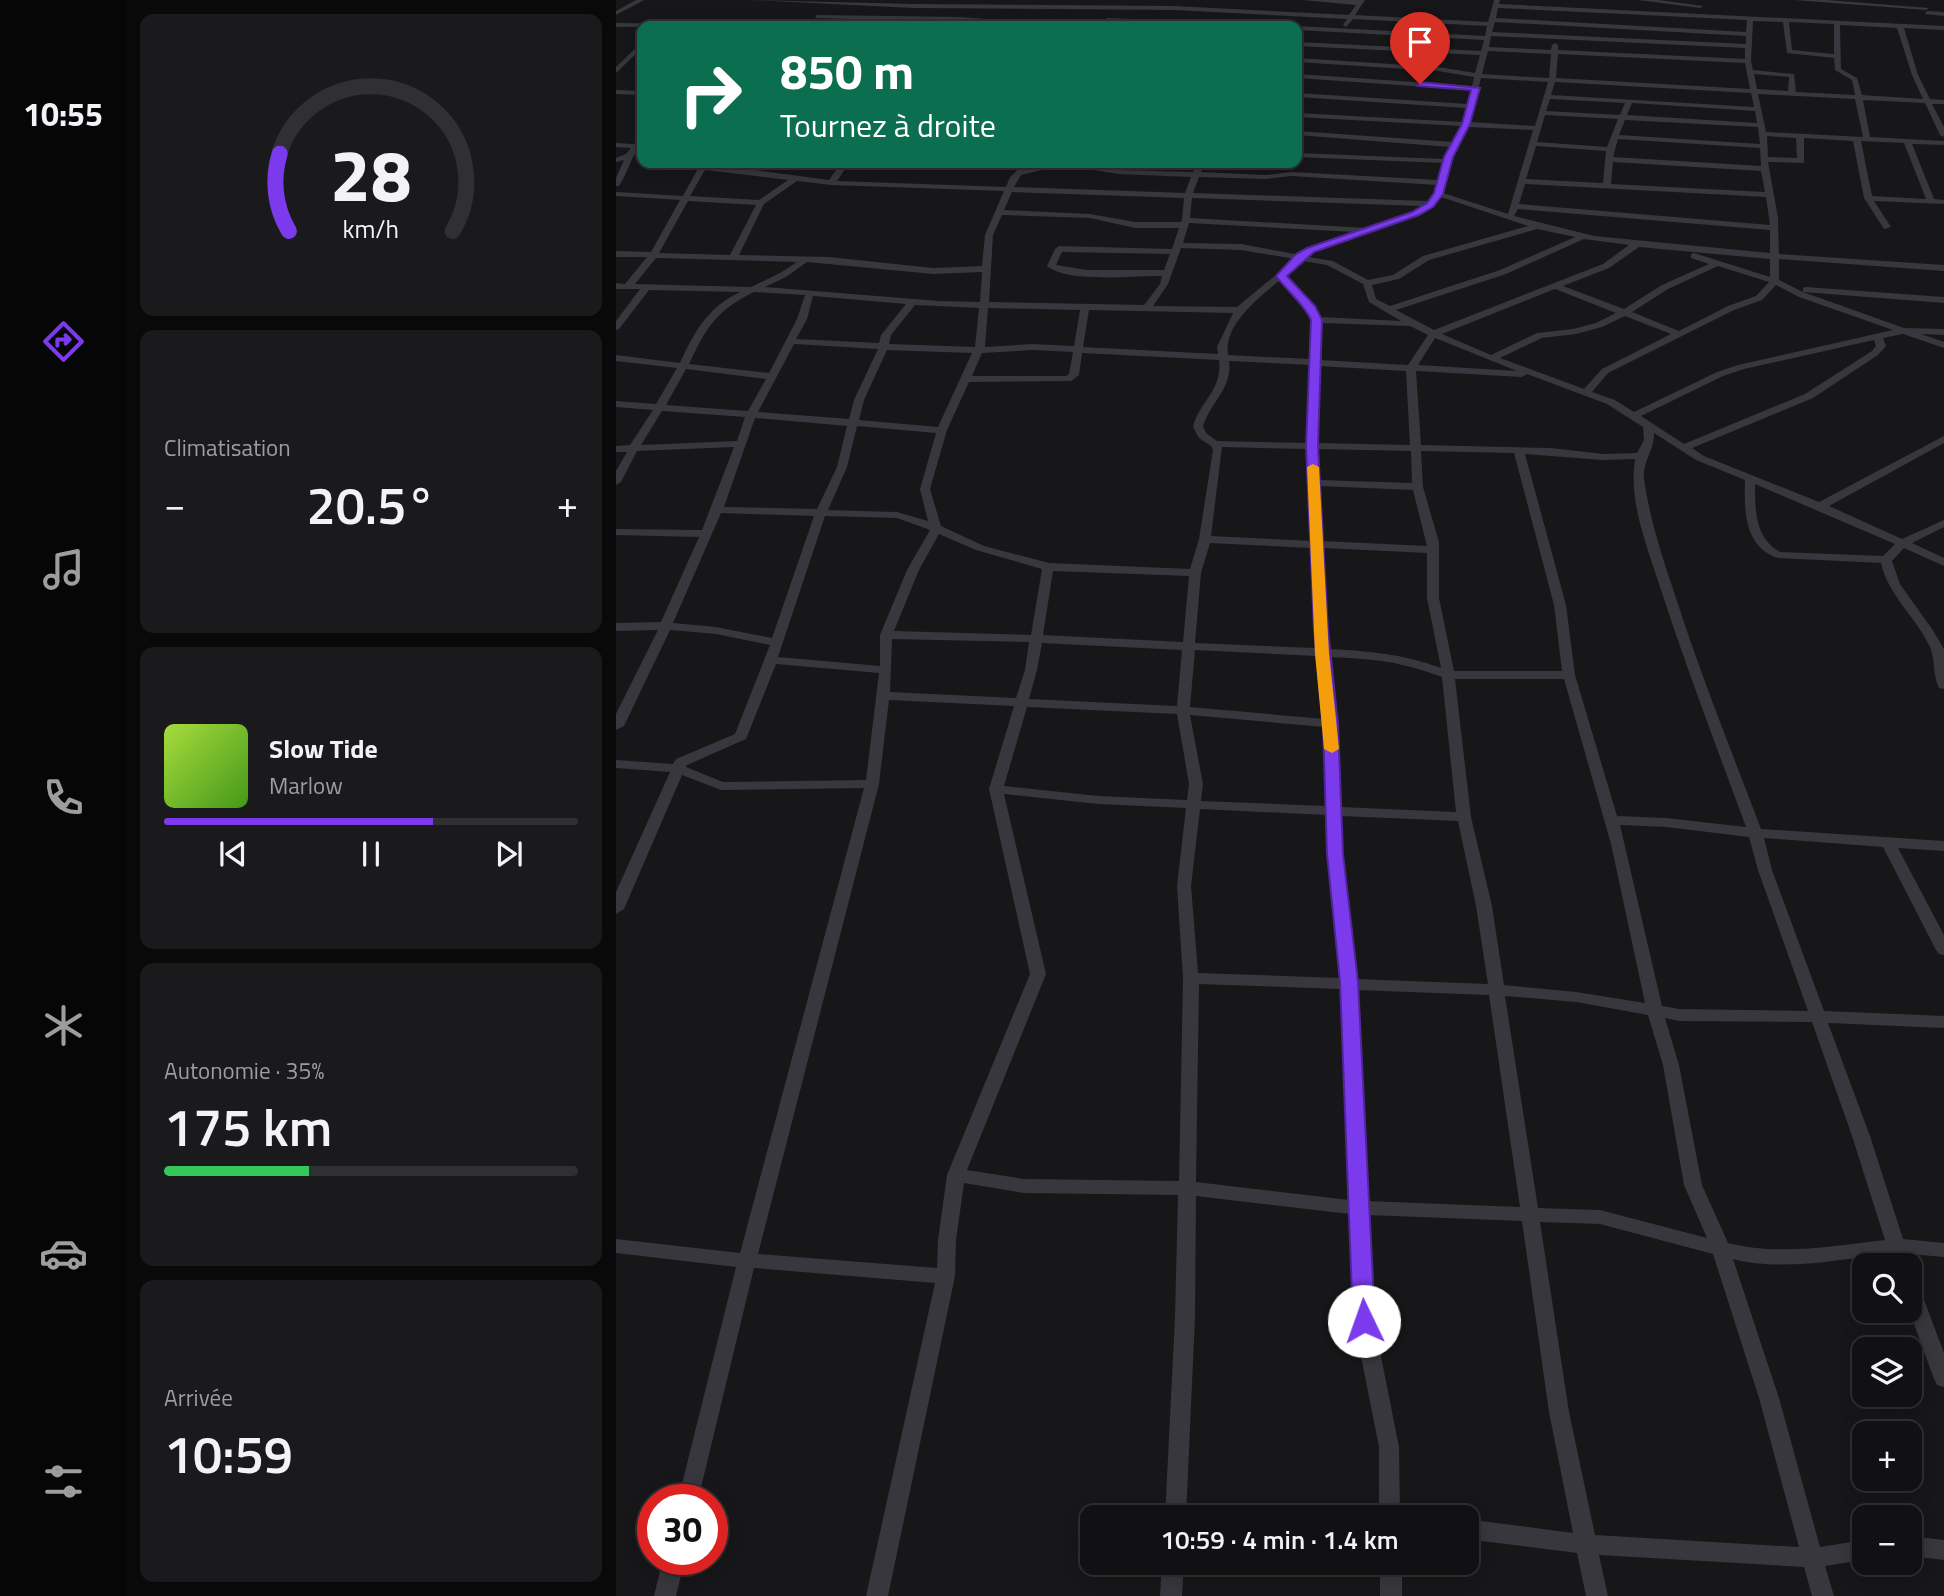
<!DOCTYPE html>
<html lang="fr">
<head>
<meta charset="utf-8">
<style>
  :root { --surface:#111012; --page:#1a191b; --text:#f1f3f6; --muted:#9c9d9f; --line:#303032; --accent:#7c3aed }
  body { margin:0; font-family:"Titillium Web",sans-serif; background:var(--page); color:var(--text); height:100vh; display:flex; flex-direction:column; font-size:26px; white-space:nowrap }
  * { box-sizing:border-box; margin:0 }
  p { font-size:23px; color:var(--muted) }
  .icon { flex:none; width:38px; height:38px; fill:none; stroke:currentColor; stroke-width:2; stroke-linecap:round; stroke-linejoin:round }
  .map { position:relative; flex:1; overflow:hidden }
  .details { display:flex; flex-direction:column; gap:14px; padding:14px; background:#09090a; width:490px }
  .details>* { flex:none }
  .top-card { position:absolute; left:21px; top:21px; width:665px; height:147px; border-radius:14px; box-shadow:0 4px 18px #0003,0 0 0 2px var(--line); background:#0b6e4f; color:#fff; overflow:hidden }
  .tools { position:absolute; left:1236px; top:1253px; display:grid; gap:14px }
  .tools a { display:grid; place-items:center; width:70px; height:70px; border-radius:14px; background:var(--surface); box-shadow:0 4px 18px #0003,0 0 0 2px var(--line); font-size:35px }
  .speed { position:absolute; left:21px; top:1484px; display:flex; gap:14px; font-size:35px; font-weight:700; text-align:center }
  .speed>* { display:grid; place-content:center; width:91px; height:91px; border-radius:50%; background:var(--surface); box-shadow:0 4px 18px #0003,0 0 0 2px var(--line); line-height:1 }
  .speed .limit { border:10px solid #d22; background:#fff; color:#111 }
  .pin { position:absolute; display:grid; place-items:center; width:60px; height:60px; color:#fff; margin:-72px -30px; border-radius:50% 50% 50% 0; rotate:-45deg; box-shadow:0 0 7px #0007 }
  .pin .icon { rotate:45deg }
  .me { position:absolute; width:77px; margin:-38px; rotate:357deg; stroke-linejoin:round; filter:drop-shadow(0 0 5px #0008) }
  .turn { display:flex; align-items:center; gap:24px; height:147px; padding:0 28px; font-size:32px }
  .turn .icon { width:91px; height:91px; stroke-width:2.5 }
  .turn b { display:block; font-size:49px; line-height:60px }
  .big { font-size:52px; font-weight:600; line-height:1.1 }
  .details .card { flex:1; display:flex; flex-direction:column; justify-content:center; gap:10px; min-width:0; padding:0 24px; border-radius:14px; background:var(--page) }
  .details .dial { align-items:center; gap:0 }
  .dial svg { height:182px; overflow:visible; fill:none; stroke:var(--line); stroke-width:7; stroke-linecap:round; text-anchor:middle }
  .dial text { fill:var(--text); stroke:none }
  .song { display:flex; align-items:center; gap:21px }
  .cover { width:84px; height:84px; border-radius:10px; background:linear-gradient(135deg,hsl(80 70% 55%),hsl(100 70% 35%)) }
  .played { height:7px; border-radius:4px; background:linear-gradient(90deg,var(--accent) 65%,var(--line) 65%) }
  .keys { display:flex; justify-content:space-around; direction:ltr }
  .heat { display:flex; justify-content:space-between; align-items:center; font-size:38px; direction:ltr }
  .charge { height:10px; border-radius:5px; background:linear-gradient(90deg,#34c759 35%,var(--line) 0) }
  .trip { position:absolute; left:464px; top:1505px; width:399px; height:70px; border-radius:14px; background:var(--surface); box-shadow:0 4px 18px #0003,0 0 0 2px var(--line); font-weight:600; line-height:70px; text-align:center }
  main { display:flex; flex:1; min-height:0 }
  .tab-bar { display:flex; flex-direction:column; width:126px; justify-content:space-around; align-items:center; background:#070607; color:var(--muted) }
  .tab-bar .icon { width:49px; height:49px }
  .tab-bar .current { color:var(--accent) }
  .tab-bar b { font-size:32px; color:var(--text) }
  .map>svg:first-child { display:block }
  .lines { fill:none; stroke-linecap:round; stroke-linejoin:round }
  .minor { fill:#37373d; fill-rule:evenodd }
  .route { fill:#7c3aed; stroke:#51269a; stroke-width:2 }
  .slow { fill:#f59e0b }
</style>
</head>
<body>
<main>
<nav class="tab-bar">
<b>10:55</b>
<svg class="icon current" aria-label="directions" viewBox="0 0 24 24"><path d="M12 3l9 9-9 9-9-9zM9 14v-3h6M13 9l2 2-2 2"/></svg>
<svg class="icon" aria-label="music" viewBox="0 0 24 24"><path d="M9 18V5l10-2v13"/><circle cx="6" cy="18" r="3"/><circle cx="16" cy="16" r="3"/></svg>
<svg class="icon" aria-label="phone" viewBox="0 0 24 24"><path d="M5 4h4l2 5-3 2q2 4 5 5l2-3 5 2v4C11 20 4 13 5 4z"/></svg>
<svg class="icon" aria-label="climate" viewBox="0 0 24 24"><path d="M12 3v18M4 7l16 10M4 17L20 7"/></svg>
<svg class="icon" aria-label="car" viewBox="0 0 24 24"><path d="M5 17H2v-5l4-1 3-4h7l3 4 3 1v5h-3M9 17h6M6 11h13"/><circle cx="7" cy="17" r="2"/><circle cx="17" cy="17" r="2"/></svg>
<svg class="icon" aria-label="filters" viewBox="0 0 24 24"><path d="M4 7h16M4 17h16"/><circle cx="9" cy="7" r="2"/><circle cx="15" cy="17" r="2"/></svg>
</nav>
<section class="details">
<div class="card dial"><svg viewBox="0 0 100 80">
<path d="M14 69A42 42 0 1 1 86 69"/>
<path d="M14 69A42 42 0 0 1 10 35" stroke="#7c3aed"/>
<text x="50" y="56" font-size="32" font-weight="700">28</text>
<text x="50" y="72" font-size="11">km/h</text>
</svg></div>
<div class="card"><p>Climatisation</p>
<div class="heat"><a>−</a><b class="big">20.5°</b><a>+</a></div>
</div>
<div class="card">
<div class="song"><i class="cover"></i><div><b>Slow Tide</b><p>Marlow</p></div></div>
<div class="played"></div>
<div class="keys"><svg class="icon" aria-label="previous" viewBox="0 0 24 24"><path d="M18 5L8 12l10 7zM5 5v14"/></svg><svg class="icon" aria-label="pause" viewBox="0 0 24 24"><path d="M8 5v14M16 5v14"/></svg><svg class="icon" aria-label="next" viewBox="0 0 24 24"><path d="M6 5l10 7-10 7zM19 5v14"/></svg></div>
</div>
<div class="card"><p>Autonomie · 35%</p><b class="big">175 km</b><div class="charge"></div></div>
<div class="card"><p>Arrivée</p><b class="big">10:59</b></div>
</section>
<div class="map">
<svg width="1328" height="1596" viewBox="0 0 1328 1596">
  <rect width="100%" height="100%" fill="#171618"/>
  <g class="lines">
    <path class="minor" d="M 20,0 L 28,0 L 0,15 L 0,11 Z
      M 135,0 L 298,4 L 558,6 L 733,15 L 740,5 L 686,0 L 749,0 L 739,15 L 872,22 L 878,0 L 884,0 L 883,4 L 1328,26 L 1328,30 L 1288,28 L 1302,75 L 1314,99 L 1328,100 L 1328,104 L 1316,104 L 1328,127 L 1328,137 L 1324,135 L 1309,103 L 1247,100 L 1254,137 L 1328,141 L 1328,145 L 1296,144 L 1318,199 L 1328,200 L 1328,204 L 1258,201 L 1275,227 L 1268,229 L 1248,198 L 1237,141 L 1188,138 L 1188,163 L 1152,162 L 1162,218 L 1163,254 L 1328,265 L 1328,271 L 1163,259 L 1163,280 L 1187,292 L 1187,288 L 1190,287 L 1328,297 L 1328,303 L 1187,292 L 1288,328 L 1328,329 L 1328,335 L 1305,334 L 1328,342 L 1328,348 L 1287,334 L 1267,338 L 1270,346 L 1262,355 L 1197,398 L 1076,448 L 1088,456 L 1203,502 L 1328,436 L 1328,443 L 1213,506 L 1286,539 L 1328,520 L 1328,527 L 1296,543 L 1328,558 L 1328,566 L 1288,548 L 1276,561 L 1284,584 L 1316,629 L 1328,649 L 1328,689 L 1323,688 C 1316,674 1320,659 1313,645 C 1299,616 1272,595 1265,563 L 1162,558 C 1128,547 1128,510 1129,480 L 1080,460 L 1038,433 C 1039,449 1026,462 1028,479 C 1034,521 1047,559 1060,598 C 1085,676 1116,752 1145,829 L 1328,841 L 1328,851 L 1282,848 L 1328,935 L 1328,955 L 1323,954 L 1320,950 L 1267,847 L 1148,838 L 1156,870 L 1208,1011 L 1328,1016 L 1328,1028 L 1212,1023 L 1254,1136 L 1287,1239 L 1328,1243 L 1328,1257 L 1292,1254 L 1295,1265 L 1293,1269 L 1293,1265 L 1277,1265 L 1273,1254 C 1225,1259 1165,1272 1117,1259 L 1163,1398 L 1204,1547 L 1248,1540 L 1248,1560 L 1209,1566 L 1218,1596 L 1196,1596 L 1188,1567 L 983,1555 L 992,1596 L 970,1596 L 961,1553 L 850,1539 L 850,1519 L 957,1533 L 933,1412 L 906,1221 L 752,1215 L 758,1321 L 783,1447 L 784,1517 L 763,1517 L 763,1447 L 738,1321 L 734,1214 L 580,1196 L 579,1317 L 570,1517 L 549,1517 L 559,1317 L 562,1195 L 408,1193 L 348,1183 L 340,1240 L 339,1276 L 272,1596 L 250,1596 L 319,1283 L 138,1268 L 82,1500 L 62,1500 L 120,1267 L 0,1253 L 0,1239 L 124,1253 L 248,788 L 105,790 L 66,775 L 8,909 L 0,914 L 0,892 L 54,772 L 0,768 L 0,760 L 57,764 L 60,759 L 119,734 L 154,645 L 100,634 L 54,630 L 8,726 L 0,730 L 0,714 L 42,630 L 0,631 L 0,623 L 45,622 L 83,537 L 0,535 L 0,529 L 86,530 L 118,447 L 21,451 L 5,482 L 0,485 L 0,471 L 11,452 L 0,452 L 0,446 L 14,445 L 37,410 L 0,407 L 0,401 L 40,404 L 61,368 L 0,361 L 0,355 L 64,363 C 78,332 92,307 124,292 L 33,290 L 3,329 L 0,330 L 0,321 L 24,289 L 0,289 L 0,283 L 9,284 L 31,257 L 0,257 L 0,251 L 35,252 L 64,200 L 0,196 L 0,192 L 67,196 L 85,163 L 213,180 L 225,163 L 233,163 L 221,181 L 390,187 L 394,177 L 409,163 L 417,163 L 412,169 L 438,163 L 459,163 L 502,170 L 577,172 L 581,163 L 589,163 L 585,172 L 650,175 L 675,172 L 823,180 L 827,163 L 681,157 L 681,153 L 829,159 L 834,147 L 681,135 L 681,131 L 837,142 L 845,126 L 681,117 L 681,113 L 847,122 L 850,108 L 681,97 L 681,93 L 852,104 L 855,90 L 681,78 L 681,74 L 856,86 L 858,77 L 822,71 L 681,62 L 681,58 L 822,67 L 859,73 L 864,55 L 681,46 L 681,42 L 865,51 L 868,40 L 681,30 L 680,26 L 869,36 L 871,26 L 737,19 L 730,27 L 727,25 L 731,19 L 558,10 L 298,8 ZM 882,8 L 1131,20 L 1130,32 L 880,18 ZM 1137,21 L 1167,22 L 1171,53 L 1218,58 L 1219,70 L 1236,80 L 1239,95 L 1180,92 L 1178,74 L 1137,70 L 1135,61 ZM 879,22 L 1130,36 L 1130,44 L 876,32 ZM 1173,22 L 1218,24 L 1218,54 L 1176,50 ZM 1224,25 L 1281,28 L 1296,75 L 1307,99 L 1246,95 L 1241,78 L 1225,69 ZM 875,36 L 1129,48 L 1129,59 L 942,50 L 942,45 L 939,43 L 936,45 L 935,50 L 873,47 ZM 872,51 L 935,54 L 933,78 L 866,74 ZM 942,54 L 1129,63 L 1134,89 L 940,78 ZM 1138,74 L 1173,77 L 1172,91 L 1141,89 ZM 865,78 L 932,82 L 919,126 L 854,122 ZM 939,82 L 1135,93 L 1138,107 L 935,95 ZM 1142,94 L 1239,99 L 1247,137 L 1150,132 ZM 934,99 L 1009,103 L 1004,115 L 930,111 ZM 1016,103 L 1139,111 L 1141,123 L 1011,115 ZM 929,115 L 1002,119 L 991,147 L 921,142 ZM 1009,120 L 1142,127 L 1144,144 L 1003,135 ZM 852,127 L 917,130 L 892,214 L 827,193 L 837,157 ZM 1151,136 L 1180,138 L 1181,158 L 1152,157 ZM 1002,139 L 1144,148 L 1145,166 L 997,157 ZM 1245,141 L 1288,143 L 1310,199 L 1256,196 ZM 920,146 L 990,151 L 987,183 L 910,179 ZM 997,162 L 1145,171 L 1149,192 L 995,184 ZM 447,165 L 502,174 L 575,177 L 569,193 L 398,187 L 405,175 ZM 89,170 L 172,180 L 143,200 L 74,196 ZM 675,176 L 821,185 L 819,193 L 812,201 L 577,193 L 583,177 L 650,179 ZM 181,181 L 215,185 L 388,191 L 369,235 L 366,266 L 317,268 L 213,257 L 123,255 L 148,204 ZM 909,184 L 1150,197 L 1154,225 L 903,204 ZM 396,192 L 568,198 L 566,220 L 565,222 L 519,222 L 474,214 L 388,210 ZM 825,197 L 912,226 L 807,256 L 777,275 L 752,280 L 717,261 L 692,257 L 698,252 L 802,216 L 817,206 ZM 576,198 L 805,206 L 796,212 L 751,228 L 574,218 ZM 72,201 L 140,205 L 114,255 L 43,253 ZM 902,209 L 1154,230 L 1154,253 L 978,236 L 898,216 ZM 386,215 L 474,218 L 519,228 L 563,228 L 556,249 L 443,246 L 439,249 L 431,266 C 454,284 517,275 546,276 L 544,284 L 528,305 L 373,302 L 377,235 ZM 573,223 L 739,232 L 692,248 L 684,255 L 625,244 L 567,243 ZM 921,229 L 959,237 L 884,270 L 774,306 L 760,299 L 756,285 L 783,279 L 813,260 ZM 968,239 L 1013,245 L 987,264 L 818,330 L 780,310 L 890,274 ZM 1023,247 L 1154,259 L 1154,277 L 1078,253 L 1075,254 L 1075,258 L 1093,264 L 1046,285 L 1008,309 L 947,286 L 993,268 ZM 565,248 L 625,250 L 679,259 L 621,307 L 537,306 L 552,284 ZM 446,252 L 554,254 L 548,270 L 471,270 L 440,265 ZM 40,258 L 181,262 L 164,273 L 135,287 L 19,284 ZM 687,261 L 711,265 L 747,284 L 753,302 L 785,321 L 704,317 L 693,301 L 670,275 ZM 191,262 L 317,274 L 366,272 L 364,302 L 323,301 L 149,287 L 170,277 ZM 1102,266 L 1153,282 L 1140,296 L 1112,306 L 1063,331 L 1016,312 L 1052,289 ZM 664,280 L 690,309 L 695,320 L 694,359 L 612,355 C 607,324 644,297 664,280 ZM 1160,285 L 1183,297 L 1277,330 L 1122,365 L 1101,372 L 1018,412 L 999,400 L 976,392 L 992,373 L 1118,310 L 1146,300 ZM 939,289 L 1000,313 L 980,323 L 957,329 L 921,333 L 875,355 L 826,334 ZM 138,292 L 189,295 L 181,319 L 153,373 L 73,364 C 90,327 101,310 138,292 ZM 197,296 L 290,304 L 265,335 L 263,343 L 180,339 L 191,319 ZM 299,305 L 363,308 L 359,347 L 273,344 L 275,335 ZM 372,308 L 464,310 L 458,346 L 417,344 L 369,347 ZM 473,310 L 617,313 L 601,347 L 602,354 L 467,347 ZM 1009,316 L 1055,334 L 986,369 L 968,389 L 884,358 L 926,338 L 960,334 L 986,327 ZM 705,323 L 794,326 L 812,335 L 792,365 L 704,360 ZM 819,338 L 901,371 L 802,365 ZM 1258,340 L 1260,346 L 1256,351 L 1189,394 L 1068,444 L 1025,416 L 1107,376 L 1128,369 ZM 178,344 L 262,349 L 238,400 L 233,419 L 142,412 ZM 271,350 L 356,353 L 322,427 L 243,420 L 248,400 ZM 417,350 L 457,352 L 453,374 L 450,376 L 356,376 L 366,353 ZM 466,353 L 603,360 C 607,390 583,402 577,427 L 583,438 L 595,446 L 597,450 L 583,539 L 574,569 L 433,563 L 368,546 L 325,526 L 314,489 L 331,430 L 353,382 L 455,381 L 463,375 ZM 613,361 L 694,365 L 691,443 L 601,441 L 591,434 L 587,427 C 593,403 617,389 613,361 ZM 703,366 L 790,371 L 794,445 L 701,443 ZM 70,369 L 150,379 L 132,411 L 50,405 ZM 800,371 L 906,377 L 911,374 L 991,404 L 1027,427 L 1028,440 L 1021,453 L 987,454 L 935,448 L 805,445 ZM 46,411 L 129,417 L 121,441 L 25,445 ZM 139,418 L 231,426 L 221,467 L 201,509 L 108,507 ZM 241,426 L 320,433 L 304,489 L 312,521 L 281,512 L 212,510 L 231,467 ZM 606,447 L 691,449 L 695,541 L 595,536 ZM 701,449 L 795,451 L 796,483 L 703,480 ZM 805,451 L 898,453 L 938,605 L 946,671 L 838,671 L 823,598 L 823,542 L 807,487 ZM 909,454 L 987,460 L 1019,459 C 1012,503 1032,548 1045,590 C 1071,670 1101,748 1130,827 L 1050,818 L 1001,816 L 959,675 L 950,605 ZM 1139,484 L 1279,544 L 1267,556 L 1164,552 C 1139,538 1139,510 1139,484 ZM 703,486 L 797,490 L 811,546 L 706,541 ZM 105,513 L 198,516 L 156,638 L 100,627 L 57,623 ZM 209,516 L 281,518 L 314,530 L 291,570 L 264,635 L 264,666 L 162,657 ZM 323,534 L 360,550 L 426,569 L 415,635 L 278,631 L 303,570 ZM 594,543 L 695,548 L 699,648 L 579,643 L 585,573 ZM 707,548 L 811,553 L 811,598 L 825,668 C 788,654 752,651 712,649 ZM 437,571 L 573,576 L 567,642 L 427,635 ZM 276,639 L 413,642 L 409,670 L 400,698 L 274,692 ZM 426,643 L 566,650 L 561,706 L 413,699 L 421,670 ZM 579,650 L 700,656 L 708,719 L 574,707 ZM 713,657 C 757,659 784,661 826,677 L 840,812 L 725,807 L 722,724 ZM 160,664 L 263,673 L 250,780 L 107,782 L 70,767 L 71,765 L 130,739 ZM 839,679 L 948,679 L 995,844 L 1029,1003 L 960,992 L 888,985 L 876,906 L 855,817 ZM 273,700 L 398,706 L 373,789 L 414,974 L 331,1175 L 322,1240 L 321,1268 L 142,1254 L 263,784 ZM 411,707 L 561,714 L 573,784 L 571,800 L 482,796 L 388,786 ZM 574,715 L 708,727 L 710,806 L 585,801 L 587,784 ZM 388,794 L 482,804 L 570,808 L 561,886 L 567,978 L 563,1181 L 408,1179 L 351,1170 L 430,974 ZM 584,809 L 711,815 L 712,854 L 724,978 L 582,973 L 575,886 ZM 725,816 L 842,821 L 860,906 L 872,984 L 740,979 L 726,854 ZM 1004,825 L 1050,827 L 1133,837 L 1142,870 L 1192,1011 L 1063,1009 L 1046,1006 ZM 583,984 L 724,989 L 733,1200 L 580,1182 ZM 740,990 L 873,995 L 904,1207 L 751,1201 ZM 889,996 L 960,1002 L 1032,1015 L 1047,1065 L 1068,1185 L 1091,1238 L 984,1210 L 922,1208 ZM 1049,1018 L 1063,1021 L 1196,1022 L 1236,1136 L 1269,1240 C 1217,1246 1162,1256 1112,1243 L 1086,1185 L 1063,1065 ZM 924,1222 L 984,1224 L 1097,1254 L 1143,1398 L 1183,1547 L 979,1535 L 953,1412 Z
      M 1022,0 L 1043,0 L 1087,6 L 1084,8 Z
      M 1178,0 L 1211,0 L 1313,8 L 1310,10 Z
      M 1311,11 L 1328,12 L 1328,16 L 1309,14 Z
      M 201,15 L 344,17 L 447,25 L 199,18 Z
      M 491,18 L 645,24 L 648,26 L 489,21 Z
      M 0,23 L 75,24 L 78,26 L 0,27 Z
      M 26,42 L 26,48 L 0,73 L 0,67 Z
      M 0,90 L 26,91 L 26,95 L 0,94 Z
      M 23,136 L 26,136 L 26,149 L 22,149 C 14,160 11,174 3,186 L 0,186 L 0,178 L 8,160 L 0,162 L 0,158 L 10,154 L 15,148 L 0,147 L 0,143 L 18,144 Z
      M 1293,1277 L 1300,1279 L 1302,1284 L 1328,1353 L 1328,1387 L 1321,1385 L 1318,1379 L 1293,1310 Z
      M 1293,1536 L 1328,1540 L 1328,1560 L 1293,1556 Z
      M 47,1559 L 69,1559 L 60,1596 L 38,1596 Z
      M 546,1563 L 568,1563 L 566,1596 L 544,1596 Z
      M 764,1563 L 786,1563 L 786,1596 L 764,1596 Z"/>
  </g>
  <path class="route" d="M 804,82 L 864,88 L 854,124 L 837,157 L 827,194 L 817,207 L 803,215 L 698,252 L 671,276 L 699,306 L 706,320 L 702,446 L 712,630 L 722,724 L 727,854 L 742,982 L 759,1321 L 756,1327 L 748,1330 L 740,1327 L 737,1321 L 724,982 L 711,854 L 707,724 L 698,630 L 690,446 L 695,320 C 688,304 671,291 660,276 L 680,254 L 691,248 L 796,212 L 811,203 L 818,193 L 828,157 L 846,124 L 855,90 L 801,86 Z"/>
  <path class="slow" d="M 697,464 L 703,467 L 713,654 L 723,749 L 716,753 L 708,749 L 699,654 L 691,467 Z"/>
</svg>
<div class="tools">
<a><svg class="icon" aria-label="search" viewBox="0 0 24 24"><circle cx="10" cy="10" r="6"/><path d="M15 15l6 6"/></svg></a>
<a><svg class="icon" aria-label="layers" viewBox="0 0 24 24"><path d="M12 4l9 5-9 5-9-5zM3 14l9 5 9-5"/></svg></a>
<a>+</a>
<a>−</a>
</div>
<div class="speed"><div class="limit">30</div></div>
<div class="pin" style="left:804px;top:84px;background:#d93025"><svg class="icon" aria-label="arrive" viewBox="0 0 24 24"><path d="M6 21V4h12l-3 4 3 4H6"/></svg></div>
<svg class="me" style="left:748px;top:1321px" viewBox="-20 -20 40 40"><circle r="19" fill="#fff"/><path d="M0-13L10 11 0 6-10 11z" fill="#7c3aed"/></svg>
<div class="trip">10:59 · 4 min · 1.4 km</div>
<div class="top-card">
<div class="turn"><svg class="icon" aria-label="right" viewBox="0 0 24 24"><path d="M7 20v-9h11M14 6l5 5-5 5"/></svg><div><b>850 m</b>Tournez à droite</div></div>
</div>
</div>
</main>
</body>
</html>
